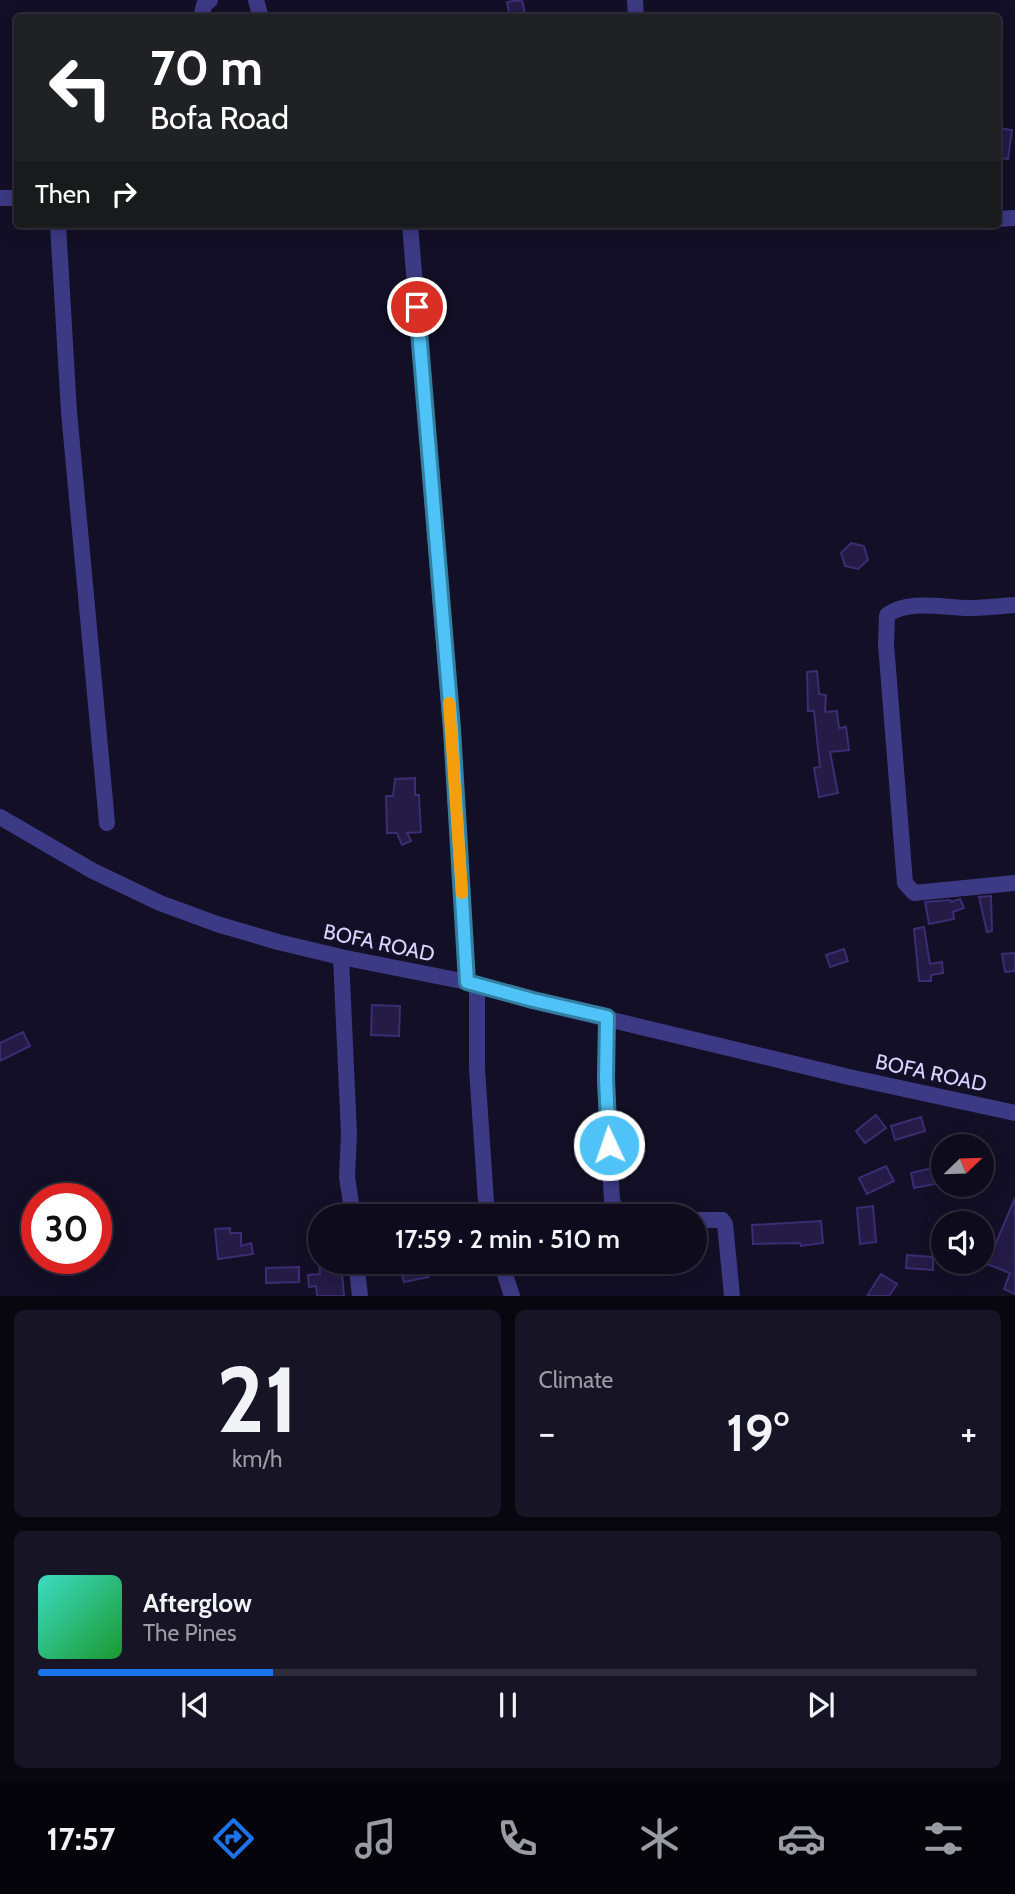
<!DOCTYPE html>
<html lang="en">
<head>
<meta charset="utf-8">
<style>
  :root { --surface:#0e0b1c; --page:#171425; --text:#f1f3f6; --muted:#9b9ba3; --line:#2e2b3b; --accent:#1a73e8 }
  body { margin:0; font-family:Cabin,sans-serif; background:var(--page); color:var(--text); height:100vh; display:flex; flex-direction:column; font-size:26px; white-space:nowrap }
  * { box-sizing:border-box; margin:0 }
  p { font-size:23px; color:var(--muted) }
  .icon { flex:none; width:38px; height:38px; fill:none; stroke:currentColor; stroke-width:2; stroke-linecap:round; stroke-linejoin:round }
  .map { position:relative; height:1296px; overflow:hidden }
  .sheet { display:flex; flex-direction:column; gap:14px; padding:14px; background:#08060f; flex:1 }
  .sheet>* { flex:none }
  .hud { position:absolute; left:14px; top:14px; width:987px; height:214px; border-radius:7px; box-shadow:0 4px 18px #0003,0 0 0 2px var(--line); background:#202124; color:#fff; overflow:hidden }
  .needle { width:46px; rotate:67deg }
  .tools { position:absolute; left:931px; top:1134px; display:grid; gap:14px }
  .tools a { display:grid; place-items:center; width:63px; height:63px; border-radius:50%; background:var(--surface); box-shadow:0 4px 18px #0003,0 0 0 2px var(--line); font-size:35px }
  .speed { position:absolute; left:21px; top:1183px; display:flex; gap:14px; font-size:35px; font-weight:700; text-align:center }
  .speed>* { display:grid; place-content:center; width:91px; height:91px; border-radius:50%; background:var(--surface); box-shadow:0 4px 18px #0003,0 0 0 2px var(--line); line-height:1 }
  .speed .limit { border:10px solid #d22; background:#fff; color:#111 }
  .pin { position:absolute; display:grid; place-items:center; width:60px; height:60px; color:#fff; margin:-30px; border:4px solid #fff; border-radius:50%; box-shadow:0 2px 7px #0007 }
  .me { position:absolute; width:77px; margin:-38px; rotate:357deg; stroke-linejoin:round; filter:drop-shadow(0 0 5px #0008) }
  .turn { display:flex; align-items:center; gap:24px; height:147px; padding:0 21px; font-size:32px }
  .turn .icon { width:91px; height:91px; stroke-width:2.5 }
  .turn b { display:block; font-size:49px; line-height:60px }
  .then { display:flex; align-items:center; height:66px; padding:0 21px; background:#0003; gap:14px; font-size:26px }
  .big { font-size:52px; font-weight:600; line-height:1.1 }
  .sheet .card { flex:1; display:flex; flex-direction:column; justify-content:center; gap:10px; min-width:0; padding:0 24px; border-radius:10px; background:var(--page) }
  .sheet .dial { align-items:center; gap:0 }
  .dial b { font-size:91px; line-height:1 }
  .song { display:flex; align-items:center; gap:21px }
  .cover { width:84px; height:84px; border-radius:10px; background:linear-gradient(135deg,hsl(170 70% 55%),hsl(130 70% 35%)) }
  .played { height:7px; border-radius:4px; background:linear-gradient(90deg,var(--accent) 25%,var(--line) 25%) }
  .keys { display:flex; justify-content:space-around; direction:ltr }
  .heat { display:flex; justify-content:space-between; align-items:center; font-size:38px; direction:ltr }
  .sheet .tiles { flex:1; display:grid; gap:14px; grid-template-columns:1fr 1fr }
  .card:last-child { grid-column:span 2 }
  .trip { position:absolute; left:308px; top:1204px; width:399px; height:70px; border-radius:35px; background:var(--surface); box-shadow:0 4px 18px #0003,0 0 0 2px var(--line); font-weight:600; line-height:70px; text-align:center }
  .tab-bar { display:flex; height:112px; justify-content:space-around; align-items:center; background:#06040b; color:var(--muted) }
  .tab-bar .icon { width:49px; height:49px }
  .tab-bar .on { color:var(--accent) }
  .tab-bar b { font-size:32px; color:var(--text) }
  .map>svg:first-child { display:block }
  .building { fill:#241b47; stroke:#3b2d73; stroke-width:2 }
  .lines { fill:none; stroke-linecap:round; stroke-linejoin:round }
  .minor { stroke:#3d3a85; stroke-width:16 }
  .route-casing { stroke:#337fa1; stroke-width:18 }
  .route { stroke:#4fc3f7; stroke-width:12 }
  .slow { stroke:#f59e0b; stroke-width:12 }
  .labels { text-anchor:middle; stroke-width:7; stroke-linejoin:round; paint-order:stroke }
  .street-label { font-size:21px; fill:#d9d4ff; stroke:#130f26 }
</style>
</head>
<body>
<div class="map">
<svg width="1015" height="1296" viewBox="0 0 1015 1296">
  <rect width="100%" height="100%" fill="#130f26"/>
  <path class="building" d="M 522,0 L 526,18 L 510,18 L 507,2 Z
    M 998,128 L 1012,130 L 1008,159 L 998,158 Z
    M 851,543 L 864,546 L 868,560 L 858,569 L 845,566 L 841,553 Z
    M 817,671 L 819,694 L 826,695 L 825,712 L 837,711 L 839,728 L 846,727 L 849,750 L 830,752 L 838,793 L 819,797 L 814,768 L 820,767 L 814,711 L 808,711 L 807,672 Z
    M 415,778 L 415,795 L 419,795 L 421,832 L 407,833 L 411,841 L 402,845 L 397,833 L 387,833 L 386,796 L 393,796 L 395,779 Z
    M 991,896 L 992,931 L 987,932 L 979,897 Z
    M 960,899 L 964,908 L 953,912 L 954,919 L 929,924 L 925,902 L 950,900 L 951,902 Z
    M 924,927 L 930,964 L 942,962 L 943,973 L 931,975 L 931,981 L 919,981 L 914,929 Z
    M 844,949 L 848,961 L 830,967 L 826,955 Z
    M 1015,953 L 1015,971 L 1005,972 L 1002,954 Z
    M 372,1005 L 400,1006 L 399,1036 L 371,1035 Z
    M 23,1032 L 30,1046 L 0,1061 L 0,1043 Z
    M 876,1115 L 886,1128 L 865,1143 L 856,1131 Z
    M 921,1117 L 925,1131 L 895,1140 L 891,1126 Z
    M 886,1166 L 894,1181 L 867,1194 L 859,1178 Z
    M 936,1167 L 940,1183 L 914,1188 L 911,1173 Z
    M 1015,1198 L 1015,1294 L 1004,1289 L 1010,1273 L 987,1264 Z
    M 873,1206 L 876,1242 L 860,1244 L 857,1208 Z
    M 821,1221 L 823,1243 L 801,1246 L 800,1243 L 753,1244 L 752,1225 Z
    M 230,1228 L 230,1233 L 241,1233 L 241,1246 L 251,1243 L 253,1254 L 218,1259 L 215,1229 Z
    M 907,1255 L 933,1257 L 933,1270 L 906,1268 Z
    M 346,1262 L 347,1272 L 342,1273 L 344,1296 L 317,1296 L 316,1286 L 309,1287 L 308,1275 L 320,1274 L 319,1263 Z
    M 426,1266 L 429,1277 L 404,1282 L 401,1271 Z
    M 299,1267 L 299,1282 L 266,1283 L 266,1268 Z
    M 881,1274 L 897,1284 L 889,1296 L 867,1296 Z"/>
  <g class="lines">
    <path class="minor" d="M 256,0 L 261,18
      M 635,0 L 636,18
      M 201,18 L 204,5 L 210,0
      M 0,198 L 18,198
      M 998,219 L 1015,218
      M 58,224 L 69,412 L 107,823
      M 410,224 L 451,729 L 467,982
      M 1015,605 C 1000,606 985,608 970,608 C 944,608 908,599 887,615 L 886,644 L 905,883 L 914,893 L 1015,883
      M 0,817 L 93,871 L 160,903 L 217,924 L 278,942 L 341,957 L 467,982 L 533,1001 L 849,1077 L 1015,1113
      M 341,957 L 349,1134 L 347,1177 L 353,1216
      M 477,985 L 477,1069 L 487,1216
      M 607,1017 L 605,1079 L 612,1200 L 618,1216
      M 695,1220 L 722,1220 L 725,1224 L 732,1296
      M 356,1262 L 360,1296
      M 501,1262 L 512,1296"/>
  </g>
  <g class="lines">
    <defs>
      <path id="route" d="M 417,307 L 452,729 L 467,982 L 533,1000 L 607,1017 L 606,1079 L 609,1145"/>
    </defs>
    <use href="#route" class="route-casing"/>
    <use href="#route" class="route"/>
    <path class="slow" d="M 449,703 L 462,893"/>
  </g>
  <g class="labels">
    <g class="street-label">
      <text transform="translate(379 943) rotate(12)" y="7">BOFA ROAD</text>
      <text transform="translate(931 1073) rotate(12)" y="7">BOFA ROAD</text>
    </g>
  </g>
</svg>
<div class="tools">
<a><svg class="needle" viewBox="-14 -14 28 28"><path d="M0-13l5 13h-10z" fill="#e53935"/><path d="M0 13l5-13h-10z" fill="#9b9ba3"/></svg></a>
<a><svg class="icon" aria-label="sound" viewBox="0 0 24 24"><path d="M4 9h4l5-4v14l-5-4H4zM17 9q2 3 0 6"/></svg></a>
</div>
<div class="speed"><div class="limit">30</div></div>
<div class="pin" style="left:417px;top:307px;background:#d93025"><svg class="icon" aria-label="arrive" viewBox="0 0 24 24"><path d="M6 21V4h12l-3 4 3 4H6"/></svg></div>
<svg class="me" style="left:609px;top:1145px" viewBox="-20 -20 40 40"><circle r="17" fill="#4fc3f7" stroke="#fff" stroke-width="3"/><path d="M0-11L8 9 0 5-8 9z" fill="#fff"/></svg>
<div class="trip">17:59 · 2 min · 510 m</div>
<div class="hud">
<div class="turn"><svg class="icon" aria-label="left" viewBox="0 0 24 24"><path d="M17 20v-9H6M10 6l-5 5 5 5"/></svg><div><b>70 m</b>Bofa Road</div></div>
<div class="then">Then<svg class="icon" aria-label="right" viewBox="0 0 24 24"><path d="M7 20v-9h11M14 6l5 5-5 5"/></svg></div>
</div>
</div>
<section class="sheet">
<div class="tiles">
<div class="card dial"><b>21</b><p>km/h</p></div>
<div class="card"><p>Climate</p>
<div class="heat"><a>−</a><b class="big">19°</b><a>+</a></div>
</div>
<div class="card">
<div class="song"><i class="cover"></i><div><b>Afterglow</b><p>The Pines</p></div></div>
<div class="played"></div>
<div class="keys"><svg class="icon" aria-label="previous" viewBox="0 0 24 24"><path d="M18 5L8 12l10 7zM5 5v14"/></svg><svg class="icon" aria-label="pause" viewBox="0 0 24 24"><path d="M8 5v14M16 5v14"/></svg><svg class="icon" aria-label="next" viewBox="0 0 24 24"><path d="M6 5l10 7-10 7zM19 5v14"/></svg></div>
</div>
</div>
</section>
<nav class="tab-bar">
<b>17:57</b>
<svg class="icon on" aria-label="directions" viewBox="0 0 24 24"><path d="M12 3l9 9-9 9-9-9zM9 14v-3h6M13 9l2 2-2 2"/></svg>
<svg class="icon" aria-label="music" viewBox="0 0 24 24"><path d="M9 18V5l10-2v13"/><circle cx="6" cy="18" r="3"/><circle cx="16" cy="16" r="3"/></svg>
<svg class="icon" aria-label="phone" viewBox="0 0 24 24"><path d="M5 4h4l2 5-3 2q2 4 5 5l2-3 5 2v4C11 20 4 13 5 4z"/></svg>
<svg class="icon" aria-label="climate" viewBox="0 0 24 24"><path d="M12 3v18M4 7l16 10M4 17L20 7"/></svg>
<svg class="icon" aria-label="car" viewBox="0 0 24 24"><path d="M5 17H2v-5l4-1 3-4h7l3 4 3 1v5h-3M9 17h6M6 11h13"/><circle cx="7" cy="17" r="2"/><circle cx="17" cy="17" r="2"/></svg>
<svg class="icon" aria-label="filters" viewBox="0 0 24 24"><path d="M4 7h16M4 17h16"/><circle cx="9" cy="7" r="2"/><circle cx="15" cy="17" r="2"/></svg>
</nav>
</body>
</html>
